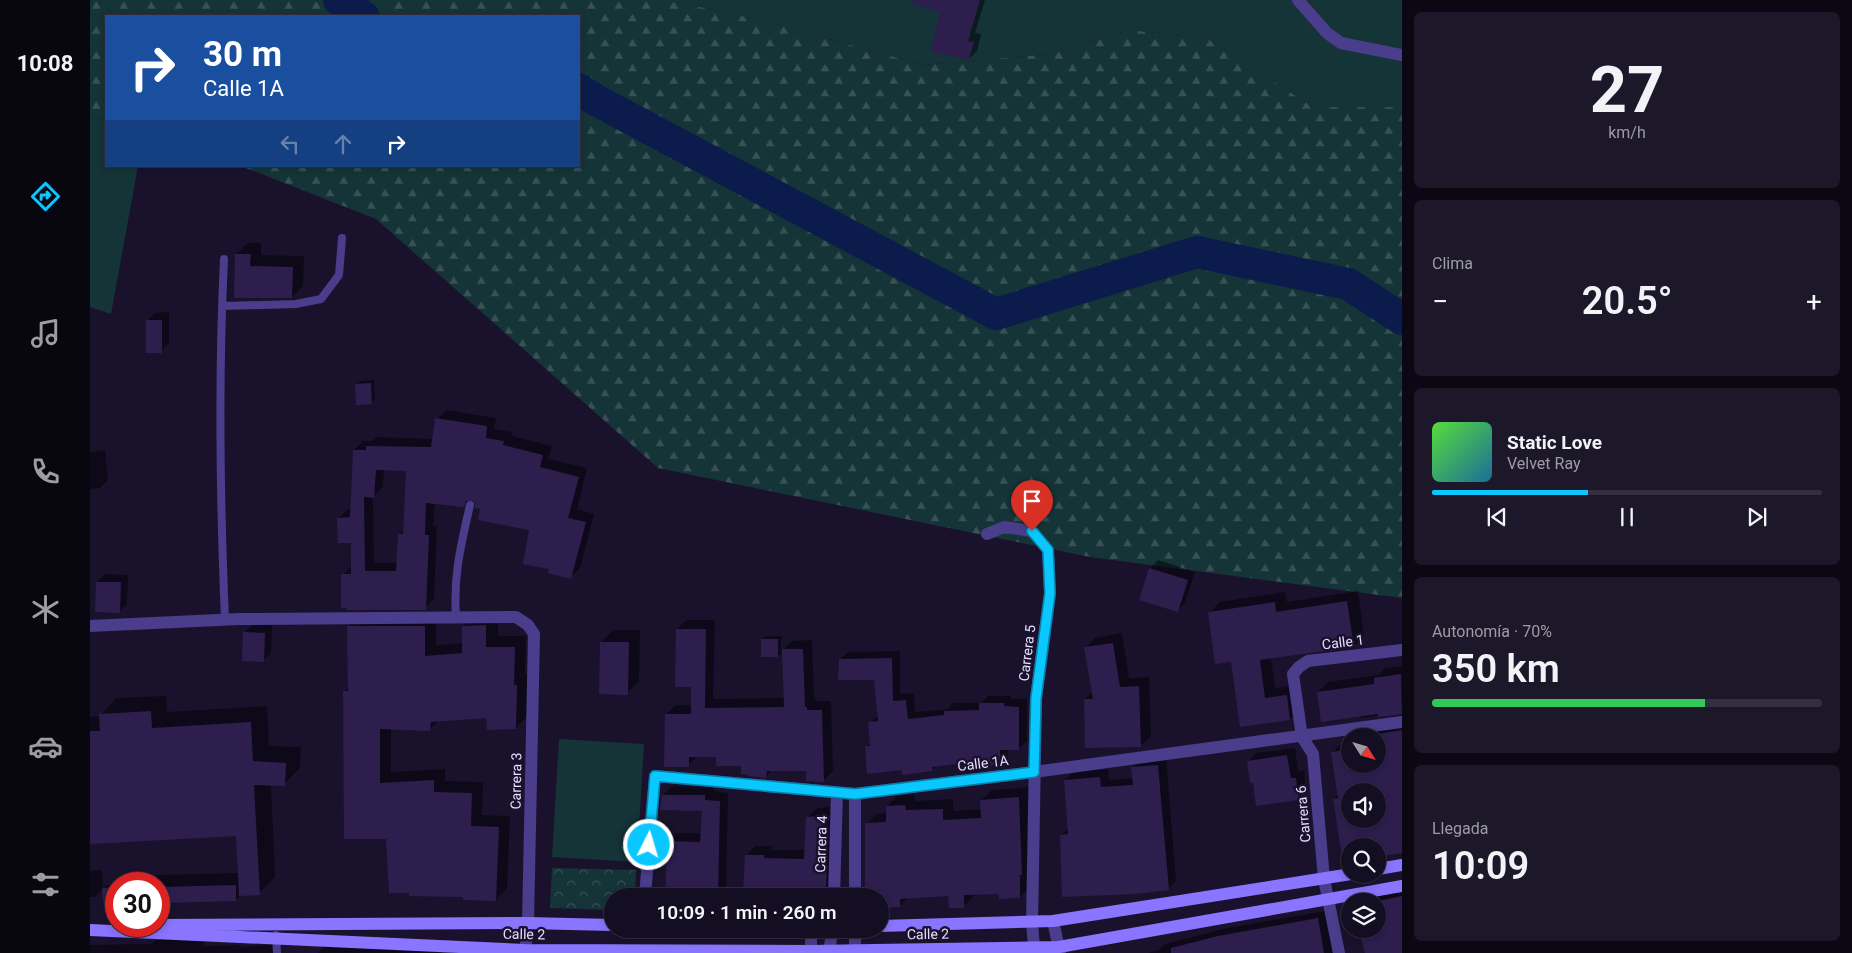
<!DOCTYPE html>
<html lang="es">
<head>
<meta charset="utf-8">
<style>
  :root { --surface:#140e22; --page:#1d172a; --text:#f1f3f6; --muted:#9d9ca5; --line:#332e40; --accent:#0ac8ff }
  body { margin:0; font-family:Roboto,sans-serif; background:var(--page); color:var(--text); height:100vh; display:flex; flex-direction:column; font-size:19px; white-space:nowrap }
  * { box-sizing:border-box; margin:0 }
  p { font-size:16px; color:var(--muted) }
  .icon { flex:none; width:28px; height:28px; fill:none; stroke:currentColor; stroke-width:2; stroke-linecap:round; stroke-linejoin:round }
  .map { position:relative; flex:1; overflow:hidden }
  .side { display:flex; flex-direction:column; gap:12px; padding:12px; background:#0b0813; width:450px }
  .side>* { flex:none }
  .banner { position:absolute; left:15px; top:15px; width:475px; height:152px; border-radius:0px; box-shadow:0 2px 8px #0003,0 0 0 1px var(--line); background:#1a4fa0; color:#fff; overflow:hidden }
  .needle { width:32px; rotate:127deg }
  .controls { position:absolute; left:1251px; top:728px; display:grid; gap:10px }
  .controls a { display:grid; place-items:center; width:45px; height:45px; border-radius:50%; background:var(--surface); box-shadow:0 2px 8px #0003,0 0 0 1px var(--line); font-size:25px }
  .speed { position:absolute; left:15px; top:872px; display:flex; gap:10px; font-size:25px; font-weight:700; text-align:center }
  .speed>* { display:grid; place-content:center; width:65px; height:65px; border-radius:50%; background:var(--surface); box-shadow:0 2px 8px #0003,0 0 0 1px var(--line); line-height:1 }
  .speed .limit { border:8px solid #d22; background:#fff; color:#111 }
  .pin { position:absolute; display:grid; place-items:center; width:42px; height:42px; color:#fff; margin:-51px -21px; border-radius:50% 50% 50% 0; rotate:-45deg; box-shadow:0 0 5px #0007 }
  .pin .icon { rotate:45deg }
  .me { position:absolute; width:55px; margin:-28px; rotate:5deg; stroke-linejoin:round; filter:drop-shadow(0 0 4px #0008) }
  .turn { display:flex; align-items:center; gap:18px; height:105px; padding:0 15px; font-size:22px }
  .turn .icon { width:65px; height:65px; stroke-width:2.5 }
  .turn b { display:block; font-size:35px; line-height:42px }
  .lanes { display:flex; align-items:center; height:48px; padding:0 15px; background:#0003; justify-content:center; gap:25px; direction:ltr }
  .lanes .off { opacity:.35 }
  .big { font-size:38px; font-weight:600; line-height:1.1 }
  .side .tile { flex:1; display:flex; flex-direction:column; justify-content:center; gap:8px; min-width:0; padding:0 18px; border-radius:8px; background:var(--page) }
  .side .dial { align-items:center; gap:0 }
  .dial b { font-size:65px; line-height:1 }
  .song { display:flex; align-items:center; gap:15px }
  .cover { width:60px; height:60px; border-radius:8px; background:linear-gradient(135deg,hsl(110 70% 55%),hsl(200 70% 35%)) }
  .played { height:5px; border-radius:2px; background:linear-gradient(90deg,var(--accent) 40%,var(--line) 40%) }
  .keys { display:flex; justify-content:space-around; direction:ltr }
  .heat { display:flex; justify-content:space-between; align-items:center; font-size:28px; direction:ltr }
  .charge { height:8px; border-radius:4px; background:linear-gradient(90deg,#34c759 70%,var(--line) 0) }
  .trip { position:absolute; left:514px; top:888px; width:285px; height:50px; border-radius:25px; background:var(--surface); box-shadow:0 2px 8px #0003,0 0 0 1px var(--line); font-weight:600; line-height:50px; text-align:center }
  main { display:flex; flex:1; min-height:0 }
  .menu { display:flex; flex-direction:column; width:90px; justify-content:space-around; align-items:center; background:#08060e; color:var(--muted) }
  .menu .icon { width:35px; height:35px }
  .menu .on { color:var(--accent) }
  .menu b { font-size:22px; color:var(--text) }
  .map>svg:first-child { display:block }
  .green { fill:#153437 }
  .forest { fill:url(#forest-firs) }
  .park { fill:url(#park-crowns) }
  .shadow { fill:#0007; fill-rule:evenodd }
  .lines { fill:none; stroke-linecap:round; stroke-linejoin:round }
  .river { stroke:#0b1b4c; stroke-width:32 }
  .building { fill:#2d1e4e; fill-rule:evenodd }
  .lane { stroke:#4a3d8b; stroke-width:8 }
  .street { stroke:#4a3d8b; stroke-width:12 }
  .secondary { stroke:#8975ff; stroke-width:12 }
  .route-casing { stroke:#0682a6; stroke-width:12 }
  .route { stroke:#0ac8ff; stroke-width:9 }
  .labels { text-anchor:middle; stroke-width:5; stroke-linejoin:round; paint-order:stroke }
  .street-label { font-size:14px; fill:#e5ddff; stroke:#1a122d }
</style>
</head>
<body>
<main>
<nav class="menu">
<b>10:08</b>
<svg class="icon on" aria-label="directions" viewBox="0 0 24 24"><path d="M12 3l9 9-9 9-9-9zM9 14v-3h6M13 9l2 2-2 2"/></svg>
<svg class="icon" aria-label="music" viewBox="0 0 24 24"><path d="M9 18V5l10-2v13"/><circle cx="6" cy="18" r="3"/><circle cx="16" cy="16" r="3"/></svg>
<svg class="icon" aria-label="phone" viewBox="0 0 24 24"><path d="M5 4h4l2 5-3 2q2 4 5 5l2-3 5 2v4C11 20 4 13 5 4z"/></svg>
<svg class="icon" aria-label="climate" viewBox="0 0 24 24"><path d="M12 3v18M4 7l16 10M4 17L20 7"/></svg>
<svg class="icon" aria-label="car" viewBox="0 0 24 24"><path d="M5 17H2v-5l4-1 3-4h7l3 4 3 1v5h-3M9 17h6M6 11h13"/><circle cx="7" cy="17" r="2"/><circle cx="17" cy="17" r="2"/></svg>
<svg class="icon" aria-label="filters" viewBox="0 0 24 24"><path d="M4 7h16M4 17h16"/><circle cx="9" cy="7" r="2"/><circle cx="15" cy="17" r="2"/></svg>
</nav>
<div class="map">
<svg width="1312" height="953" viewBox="0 0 1312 953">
  <defs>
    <pattern id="forest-firs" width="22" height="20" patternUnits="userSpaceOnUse" patternTransform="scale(1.25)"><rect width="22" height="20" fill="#153437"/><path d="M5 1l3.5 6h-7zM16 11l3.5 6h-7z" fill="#375155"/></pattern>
    <pattern id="park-crowns" width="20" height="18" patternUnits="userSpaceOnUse" patternTransform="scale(1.25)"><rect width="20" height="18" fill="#153437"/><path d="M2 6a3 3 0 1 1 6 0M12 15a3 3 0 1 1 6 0" fill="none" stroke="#375155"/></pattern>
  </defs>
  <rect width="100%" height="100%" fill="#1a122d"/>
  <path class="green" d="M 577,0 L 1312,0 L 1312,107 L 1223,107 L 1118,39 L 1040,30 L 959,54 L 833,65 L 670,20 Z
    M 0,117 L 16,120 L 16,166 L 48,166 L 21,314 L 0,307 Z
    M 469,739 L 554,744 L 547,862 L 462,857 Z"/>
  <path class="forest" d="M 0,0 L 577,0 L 670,20 L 833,65 L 959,54 L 1040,30 L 1118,39 L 1223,107 L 1312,107 L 1312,598 L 1000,557 L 568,468 L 286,219 L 151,166 L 489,166 L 489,16 L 16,16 L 16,120 L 0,117 Z"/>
  <path class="park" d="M 462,868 L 546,870 L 545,896 L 522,896 L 522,910 L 460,908 Z"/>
  <path class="shadow" d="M 851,0 L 895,0 L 885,33 L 891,34 L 887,51 L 879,59 L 852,11 Z
    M 158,243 L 171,243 L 171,255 L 214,256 L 213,286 L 202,297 L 145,297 L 146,254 Z
    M 79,312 L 79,343 L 71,351 L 57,321 L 65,313 Z
    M 284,380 L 285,399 L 282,403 L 266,384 L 270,381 Z
    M 356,410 L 406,418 L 404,429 L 422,432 L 422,436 L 462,446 L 458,459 L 497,468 L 487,509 L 504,514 L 490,568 L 481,577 L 460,568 L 440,529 L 392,508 L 380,499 L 373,506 L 345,503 L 343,526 L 347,527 L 344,599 L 335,608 L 253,575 L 262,565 L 262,541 L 249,518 L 258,509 L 261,509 L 264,450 L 273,441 L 282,441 L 287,437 L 343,439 L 347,419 ZM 294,469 L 317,469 L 314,529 L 309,535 L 307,563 L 284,563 L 283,497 L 293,487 Z
    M 15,450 L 18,480 L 10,488 L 0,489 L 0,452 Z
    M 1068,560 L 1105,572 L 1095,603 L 1087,611 L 1060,568 Z
    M 15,574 L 38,575 L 37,604 L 29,612 L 7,582 Z
    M 1268,591 L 1274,636 L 1263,646 L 1181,658 L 1185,688 L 1207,685 L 1211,708 L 1200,719 L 1151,725 L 1142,660 L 1120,612 L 1130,602 L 1195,592 L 1197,602 Z
    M 385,614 L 408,614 L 408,636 L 436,636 L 435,674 L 438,674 L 437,716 L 426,728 L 398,717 L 349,720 L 340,729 L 301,728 L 301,772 L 355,769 L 355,781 L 393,782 L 392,815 L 420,816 L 417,888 L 406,900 L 375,895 L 298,838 L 254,692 L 259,687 L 258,627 L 270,615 L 346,615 L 346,645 L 373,643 L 373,626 Z
    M 596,620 L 625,620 L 623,699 L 695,698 L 693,651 L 688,656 L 672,639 L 676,636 L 691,636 L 691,652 L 702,641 L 722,640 L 724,699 L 726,699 L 726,701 L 741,701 L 743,771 L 733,781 L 717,769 L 683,769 L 676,777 L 652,764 L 627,756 L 608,756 L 598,765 L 576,714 L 586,705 L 602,705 L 603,686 L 587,629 Z
    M 162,625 L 182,625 L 181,653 L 173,661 L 154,633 Z
    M 524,630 L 550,630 L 549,681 L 537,693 L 511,642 Z
    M 1032,633 L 1039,678 L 1059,677 L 1061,736 L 1051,746 L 995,699 L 1003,692 L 996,647 L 1005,638 Z
    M 810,651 L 810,694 L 824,693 L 825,712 L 858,709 L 863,703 L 891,703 L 898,696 L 921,696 L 921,699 L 937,699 L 937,741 L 929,748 L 917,749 L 918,756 L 910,764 L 874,762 L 847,765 L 842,770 L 813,769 L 776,747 L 781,742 L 779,723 L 789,715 L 786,679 L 750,660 L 758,652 Z
    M 1312,666 L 1312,713 L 1270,718 L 1270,715 L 1228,692 L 1238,682 L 1288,675 L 1295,668 Z
    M 76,696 L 77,712 L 177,706 L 179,746 L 211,747 L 210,768 L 194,784 L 181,784 L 185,877 L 169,893 L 151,895 L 146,900 L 69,901 L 69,884 L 57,884 L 66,875 L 149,873 L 147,834 L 0,843 L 0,717 L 10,716 L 26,698 Z
    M 1312,722 L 1312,852 L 1288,853 L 1288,846 L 1260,846 L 1260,858 L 1253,859 L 1244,799 L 1249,794 L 1242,753 L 1253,742 L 1260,741 L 1260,764 L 1288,764 L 1288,736 L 1273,736 L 1283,726 ZM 1260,791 L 1288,791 L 1288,819 L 1260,819 Z
    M 1205,748 L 1208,771 L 1214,770 L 1216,791 L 1208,799 L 1164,781 L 1158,762 L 1166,753 Z
    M 1076,757 L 1086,881 L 1078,889 L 971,835 L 979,828 L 975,780 L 983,772 L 1018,769 L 1019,780 L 1044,778 L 1043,767 L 1051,759 Z
    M 582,786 L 624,787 L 624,791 L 638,793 L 636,891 L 631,896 L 577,896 L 578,842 L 587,833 L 612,833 L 613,809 L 573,795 Z
    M 939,787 L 940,886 L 930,897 L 910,892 L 884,893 L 884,896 L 874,906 L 859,895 L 818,897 L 810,906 L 790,906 L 790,896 L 776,896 L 776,824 L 787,814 L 797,813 L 797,806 L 807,796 L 825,795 L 825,801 L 863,799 L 863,811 L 892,809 L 891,800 L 902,790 Z
    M 740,807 L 747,896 L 654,896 L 656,856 L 665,846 L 682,846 L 682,850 L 716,850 L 717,818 L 727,808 Z
    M 12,870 L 13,888 L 17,885 L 26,884 L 26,900 L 14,900 L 13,889 L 5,897 L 0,897 L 0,871 Z
    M 1312,890 L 1312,953 L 1277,953 L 1270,929 L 1288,929 L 1288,901 L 1269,901 L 1273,897 Z
    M 1235,911 L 1243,953 L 1058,953 L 1068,950 L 1075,944 L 1137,928 Z
    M 114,939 L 114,946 L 151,945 L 151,947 L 187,944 L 187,953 L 0,953 L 0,945 L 62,944 L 66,940 Z
    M 353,940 L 352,953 L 228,953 L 240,941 Z"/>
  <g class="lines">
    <path class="river" d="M 249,0 L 273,16
      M 489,89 L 504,99 L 906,314 L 1107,252 L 1258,284 L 1312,319"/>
  </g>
  <path class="building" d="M 823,0 L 890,0 L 878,41 L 884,42 L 879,60 L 841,52 L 850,12 L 822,4 Z
    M 145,254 L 161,254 L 160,266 L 203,267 L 202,298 L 144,298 Z
    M 56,320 L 72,320 L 72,353 L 56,353 Z
    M 281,383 L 282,404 L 266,405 L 265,384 Z
    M 345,418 L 397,426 L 396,438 L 414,441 L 413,445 L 453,455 L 450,467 L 489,477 L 478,518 L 496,522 L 481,579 L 458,573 L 459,569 L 433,564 L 439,530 L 388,520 L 390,509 L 385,508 L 385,504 L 383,501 L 376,501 L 374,507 L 336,503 L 335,535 L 339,535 L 336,610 L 257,610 L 257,608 L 251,608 L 251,574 L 261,574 L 261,543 L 248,543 L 247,518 L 260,517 L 263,450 L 276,450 L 276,446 L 341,447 ZM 286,470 L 316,471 L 313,534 L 308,534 L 306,571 L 275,571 L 274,497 L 284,498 Z
    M 1059,568 L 1098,580 L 1088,612 L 1049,600 Z
    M 6,582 L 31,582 L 30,613 L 5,612 Z
    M 1257,601 L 1264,647 L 1170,660 L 1175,698 L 1197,695 L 1200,720 L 1150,727 L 1141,662 L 1125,664 L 1118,612 L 1185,602 L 1186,612 Z
    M 396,625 L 396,647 L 425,647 L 424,685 L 427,685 L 426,729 L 397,730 L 396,718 L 341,722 L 340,731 L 290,729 L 290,783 L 344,780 L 344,792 L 382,793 L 381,826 L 409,827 L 406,901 L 373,900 L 373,897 L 319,896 L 319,893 L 299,893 L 296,839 L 254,839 L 253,691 L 258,691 L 257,626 L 335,626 L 335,656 L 372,653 L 372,626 Z
    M 586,629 L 616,629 L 615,708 L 694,707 L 692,649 L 713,649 L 715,707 L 717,707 L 717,710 L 732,710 L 734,782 L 716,781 L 716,771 L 677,771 L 676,778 L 658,776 L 658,775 L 651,774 L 651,766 L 626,766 L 626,757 L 599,757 L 599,767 L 574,767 L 575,714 L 601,714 L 601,687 L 585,687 Z
    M 153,632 L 175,633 L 174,662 L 152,661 Z
    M 671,639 L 688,639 L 688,657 L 671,657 Z
    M 510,642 L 539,642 L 538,695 L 509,694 Z
    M 1023,643 L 1030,687 L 1049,686 L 1051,747 L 995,748 L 994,699 L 1003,699 L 994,647 Z
    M 802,658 L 803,701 L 816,700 L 818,719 L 854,715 L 854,711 L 889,710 L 889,703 L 914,703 L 914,706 L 929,707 L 929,750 L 910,750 L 910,765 L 873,767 L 873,763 L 842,767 L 843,771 L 812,775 L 812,770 L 777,774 L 775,746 L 780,746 L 778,722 L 788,721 L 784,680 L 748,680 L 749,659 Z
    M 1311,674 L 1312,714 L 1288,717 L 1288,714 L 1231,722 L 1227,692 L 1284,684 L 1284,678 Z
    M 61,711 L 62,728 L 161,722 L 163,761 L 196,763 L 195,786 L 164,785 L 170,895 L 149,896 L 146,836 L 0,844 L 0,731 L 10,731 L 9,714 Z
    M 1312,730 L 1312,853 L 1292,856 L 1292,853 L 1288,854 L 1288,846 L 1260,846 L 1260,856 L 1252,856 L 1243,799 L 1248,798 L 1241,752 L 1260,749 L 1260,764 L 1288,764 L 1288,734 ZM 1260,791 L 1288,791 L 1288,819 L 1260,819 Z
    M 1197,755 L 1201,778 L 1206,778 L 1209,800 L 1166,806 L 1163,783 L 1160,783 L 1157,761 Z
    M 1068,765 L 1079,890 L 1045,894 L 972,897 L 970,835 L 978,834 L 974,780 L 1010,777 L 1011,787 L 1043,785 L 1041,767 Z
    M 572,795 L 615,795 L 615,800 L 630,801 L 628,896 L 575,896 L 577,841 L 610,842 L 612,811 L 570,810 Z
    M 929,797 L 932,875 L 930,875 L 930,898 L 909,899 L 909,894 L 874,895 L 874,908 L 859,908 L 858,896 L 810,899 L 810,907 L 790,908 L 790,896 L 775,896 L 775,823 L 796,822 L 796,806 L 815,805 L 816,810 L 853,809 L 853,820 L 891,818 L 890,800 Z
    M 731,816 L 734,846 L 737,846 L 736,896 L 653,896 L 655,855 L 674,855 L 674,858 L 714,859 L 716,817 Z
    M 146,885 L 146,901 L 69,903 L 69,887 Z
    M 26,887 L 26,901 L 13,902 L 12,888 Z
    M 1312,896 L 1312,953 L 1275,953 L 1269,929 L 1288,929 L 1288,901 Z
    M 1228,918 L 1234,953 L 1081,953 L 1081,948 L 1128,936 Z"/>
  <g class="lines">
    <path class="lane" d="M 134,259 C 128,380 130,500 135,620
      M 132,306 L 206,304 L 231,299 L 249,275 L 252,238
      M 366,617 C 363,576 371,545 380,505
      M 186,935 L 187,953"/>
    <path class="street" d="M 1208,0 L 1237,33 L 1251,43 L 1312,55
      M 897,534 L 914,527 L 942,531 L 958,550 L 960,593 L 946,699 L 942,923 L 944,947
      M 0,626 L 149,619 L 426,617 L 438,625 L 444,634 L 438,923 L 435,953
      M 555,896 L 565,776 L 765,794 L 944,772 L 1312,722
      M 744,896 L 747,792
      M 765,896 L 765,794
      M 963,921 L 970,953
      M 721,929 L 721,953
      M 765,929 L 765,950
      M 739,950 L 743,929
      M 1249,953 L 1234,879 L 1223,754 L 1212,737 L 1203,674 L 1209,667 L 1218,661 L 1312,650"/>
    <path class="secondary" d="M 1288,869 L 1312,865
      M 69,925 L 438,923 L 522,925
      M 790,926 L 963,921 L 1261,874
      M 0,930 L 435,950 L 720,951 L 969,947 L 1312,886"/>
  </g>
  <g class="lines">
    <defs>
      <path id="route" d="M 559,845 L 565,776 L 765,794 L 944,772 L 946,698 L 960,593 L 958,550 L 942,531"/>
    </defs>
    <use href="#route" class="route-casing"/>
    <use href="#route" class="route"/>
  </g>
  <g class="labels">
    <g class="street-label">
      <text transform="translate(1253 642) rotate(-7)" y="5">Calle 1</text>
      <text transform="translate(937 653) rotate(-83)" y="5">Carrera 5</text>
      <text transform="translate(893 763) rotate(-7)" y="5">Calle 1A</text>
      <text transform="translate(426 781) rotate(-89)" y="5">Carrera 3</text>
      <text transform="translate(1213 814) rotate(-95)" y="5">Carrera 6</text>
      <text transform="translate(731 844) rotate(-88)" y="5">Carrera 4</text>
      <text transform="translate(434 934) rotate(1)" y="5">Calle 2</text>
      <text transform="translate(838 934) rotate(-1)" y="5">Calle 2</text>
    </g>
  </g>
</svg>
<div class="controls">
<a><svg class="needle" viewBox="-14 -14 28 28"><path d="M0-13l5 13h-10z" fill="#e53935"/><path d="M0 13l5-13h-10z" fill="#9d9ca5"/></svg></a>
<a><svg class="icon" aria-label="sound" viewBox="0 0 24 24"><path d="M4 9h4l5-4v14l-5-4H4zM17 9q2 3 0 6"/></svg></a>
<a><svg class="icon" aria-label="search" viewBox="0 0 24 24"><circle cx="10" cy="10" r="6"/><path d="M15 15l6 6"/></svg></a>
<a><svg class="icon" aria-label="layers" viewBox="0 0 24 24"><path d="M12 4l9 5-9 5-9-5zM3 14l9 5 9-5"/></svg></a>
</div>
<div class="speed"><div class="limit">30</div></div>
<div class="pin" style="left:942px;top:531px;background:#d93025"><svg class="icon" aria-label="arrive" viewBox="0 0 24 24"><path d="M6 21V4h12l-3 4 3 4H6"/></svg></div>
<svg class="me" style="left:559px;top:845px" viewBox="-20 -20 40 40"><circle r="17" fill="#0ac8ff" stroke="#fff" stroke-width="3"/><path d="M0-11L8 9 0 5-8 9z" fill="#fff"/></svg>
<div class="trip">10:09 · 1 min · 260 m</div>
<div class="banner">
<div class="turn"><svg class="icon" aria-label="right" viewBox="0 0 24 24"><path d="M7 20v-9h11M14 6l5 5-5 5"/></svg><div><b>30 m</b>Calle 1A</div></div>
<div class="lanes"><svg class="icon off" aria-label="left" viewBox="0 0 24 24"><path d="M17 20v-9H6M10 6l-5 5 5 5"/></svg><svg class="icon off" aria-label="ahead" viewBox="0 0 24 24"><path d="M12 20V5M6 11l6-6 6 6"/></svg><svg class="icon" aria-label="right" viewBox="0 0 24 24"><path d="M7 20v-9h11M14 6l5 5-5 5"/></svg></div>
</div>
</div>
<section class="side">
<div class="tile dial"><b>27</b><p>km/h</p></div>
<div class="tile"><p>Clima</p>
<div class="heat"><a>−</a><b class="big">20.5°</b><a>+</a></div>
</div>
<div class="tile">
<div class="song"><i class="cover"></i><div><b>Static Love</b><p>Velvet Ray</p></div></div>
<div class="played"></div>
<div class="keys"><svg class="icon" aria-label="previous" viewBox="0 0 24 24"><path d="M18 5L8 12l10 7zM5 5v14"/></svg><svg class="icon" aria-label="pause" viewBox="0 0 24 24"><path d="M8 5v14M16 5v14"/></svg><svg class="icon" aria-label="next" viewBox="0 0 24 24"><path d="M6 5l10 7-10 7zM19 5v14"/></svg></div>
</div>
<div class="tile"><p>Autonomía · 70%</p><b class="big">350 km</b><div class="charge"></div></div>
<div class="tile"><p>Llegada</p><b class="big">10:09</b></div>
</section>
</main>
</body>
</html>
